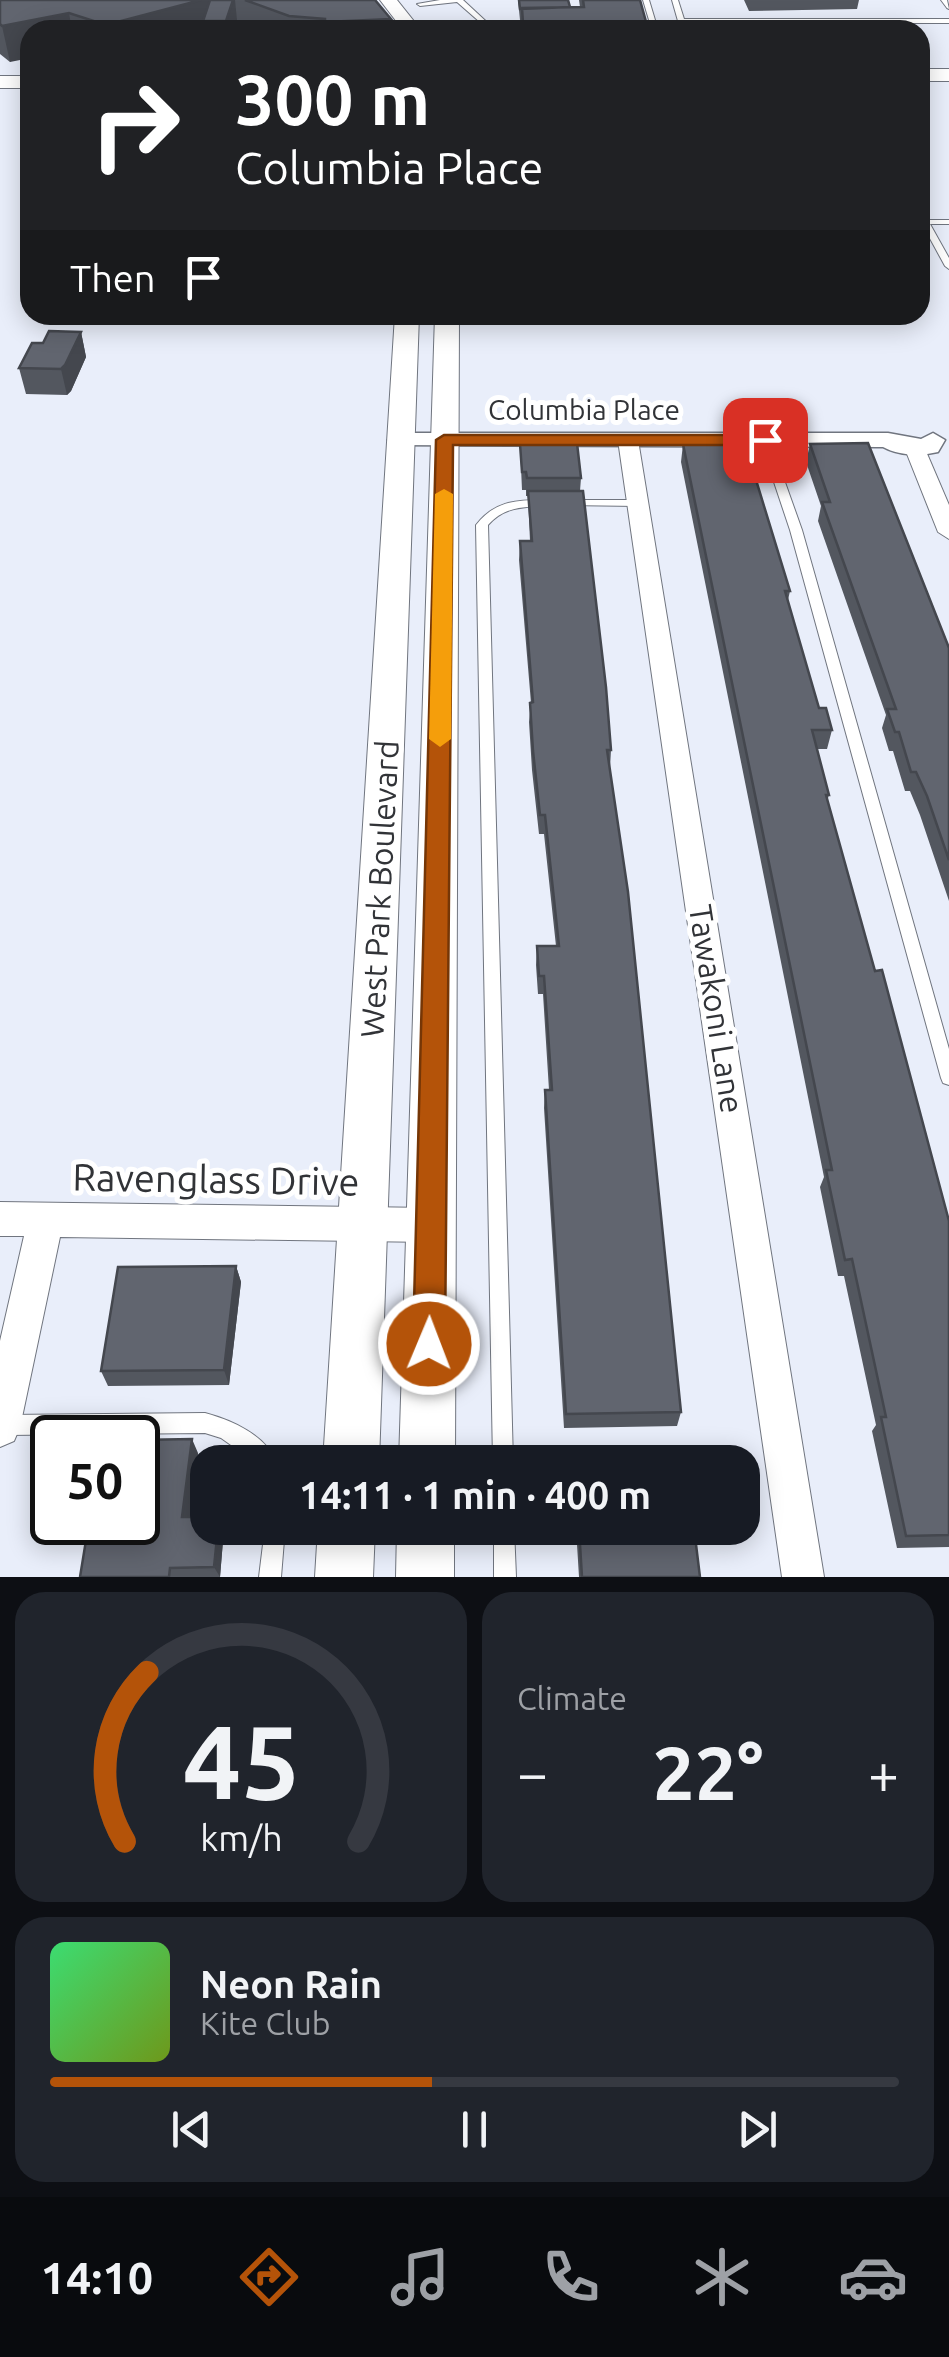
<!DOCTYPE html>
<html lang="en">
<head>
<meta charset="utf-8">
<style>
  :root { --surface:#171b24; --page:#20242c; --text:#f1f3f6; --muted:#9ea1a6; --line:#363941; --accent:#b45309 }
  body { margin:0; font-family:Ubuntu,sans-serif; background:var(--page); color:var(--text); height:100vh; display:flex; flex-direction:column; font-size:38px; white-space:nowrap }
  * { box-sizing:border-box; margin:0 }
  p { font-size:32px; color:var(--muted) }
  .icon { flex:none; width:55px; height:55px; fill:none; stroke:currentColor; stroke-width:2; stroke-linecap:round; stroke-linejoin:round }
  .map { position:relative; height:1577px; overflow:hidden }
  .drawer { display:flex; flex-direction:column; gap:15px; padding:15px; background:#0d0f14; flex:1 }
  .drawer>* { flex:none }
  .banner { position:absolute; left:20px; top:20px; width:910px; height:305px; border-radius:30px; box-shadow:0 5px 25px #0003; background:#202124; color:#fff; overflow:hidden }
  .speed { position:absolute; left:30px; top:1415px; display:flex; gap:20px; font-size:50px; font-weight:700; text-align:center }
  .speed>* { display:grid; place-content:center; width:130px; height:130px; border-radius:50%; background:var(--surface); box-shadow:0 5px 25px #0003; line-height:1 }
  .speed .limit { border:5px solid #111; border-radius:15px; background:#fff; color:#111 }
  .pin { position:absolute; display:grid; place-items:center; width:85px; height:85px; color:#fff; margin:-42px; border-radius:20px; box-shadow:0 5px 15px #0006 }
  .me { position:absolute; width:110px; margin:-55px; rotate:1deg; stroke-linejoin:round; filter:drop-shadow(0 0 8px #0008) }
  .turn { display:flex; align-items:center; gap:35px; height:210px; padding:0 50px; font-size:45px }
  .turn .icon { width:130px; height:130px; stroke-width:2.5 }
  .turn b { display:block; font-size:70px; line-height:85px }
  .then { display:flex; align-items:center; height:95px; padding:0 50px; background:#0003; gap:20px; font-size:38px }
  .big { font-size:75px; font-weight:700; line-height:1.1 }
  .drawer .card { flex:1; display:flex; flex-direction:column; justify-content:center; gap:15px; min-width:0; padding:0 35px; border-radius:30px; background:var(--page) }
  .drawer .dial { align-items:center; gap:0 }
  .dial svg { height:260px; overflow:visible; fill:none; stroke:var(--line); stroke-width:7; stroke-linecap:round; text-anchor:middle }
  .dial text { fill:var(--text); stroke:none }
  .song { display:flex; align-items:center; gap:30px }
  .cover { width:120px; height:120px; border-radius:15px; background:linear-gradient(135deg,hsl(140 70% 55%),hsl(80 70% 35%)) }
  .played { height:10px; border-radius:5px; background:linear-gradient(90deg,var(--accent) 45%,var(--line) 45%) }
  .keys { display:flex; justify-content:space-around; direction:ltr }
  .heat { display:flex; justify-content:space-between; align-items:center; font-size:55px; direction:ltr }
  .drawer .tiles { flex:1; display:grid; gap:15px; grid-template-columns:1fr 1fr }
  .card:last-child { grid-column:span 2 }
  .trip { position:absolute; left:190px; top:1445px; width:570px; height:100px; border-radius:30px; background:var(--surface); box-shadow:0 5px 25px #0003; font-weight:700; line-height:100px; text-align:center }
  .dock { display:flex; height:160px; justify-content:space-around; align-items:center; background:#090b0e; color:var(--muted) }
  .dock .icon { width:70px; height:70px }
  .dock .on { color:var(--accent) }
  .dock b { font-size:45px; color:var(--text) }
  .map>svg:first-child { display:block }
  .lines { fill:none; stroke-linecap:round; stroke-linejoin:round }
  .service-casing { stroke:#70757f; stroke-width:2 }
  .minor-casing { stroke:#70757f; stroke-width:2 }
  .tertiary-casing { stroke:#70757f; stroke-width:3 }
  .secondary-casing { stroke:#70757f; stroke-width:2 }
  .service { fill:#fff; fill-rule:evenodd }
  .minor { fill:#fff; fill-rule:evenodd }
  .tertiary { fill:#fff; fill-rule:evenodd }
  .secondary { fill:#fff; fill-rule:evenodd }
  .wall { fill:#53575f }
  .shaded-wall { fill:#44474e }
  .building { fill:#61656f; stroke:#44474e; stroke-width:2.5 }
  .route { fill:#b45309; stroke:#753606; stroke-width:2.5 }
  .slow { fill:#f59e0b }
  .labels { text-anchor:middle; stroke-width:10; stroke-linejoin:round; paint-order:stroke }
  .far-street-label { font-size:28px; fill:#313337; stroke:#fff }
  .street-label { font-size:32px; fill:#313337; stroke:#fff }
  .near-street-label { font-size:38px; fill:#313337; stroke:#fff }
</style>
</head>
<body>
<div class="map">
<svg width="949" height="1577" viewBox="0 0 949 1577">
  <rect width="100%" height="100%" fill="#e9eefa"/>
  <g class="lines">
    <defs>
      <path id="service" d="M 440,0 L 463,0 L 491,26 L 540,27 L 543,29 L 489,30 L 457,2 L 420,6 L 417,4 Z
        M 643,0 L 649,0 L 658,30 L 652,30 Z
        M 672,0 L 678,0 L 684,19 L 949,19 L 949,23 L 681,23 L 678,21 Z
        M 941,0 L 947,0 L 949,9 L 947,8 Z
        M 922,220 L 949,220 L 949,224 L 930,224 L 949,258 L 949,269 L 945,266 L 921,222 Z
        M 765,437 L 770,440 L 802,530 L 949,1049 L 949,1085 L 943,1083 L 941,1078 L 790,530 L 760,440 Z
        M 542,500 L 547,503 L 546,505 C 522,508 505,506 488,525 L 513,1462 L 493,1462 L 476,525 C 494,502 514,500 542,500 Z
        M 569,500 L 638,500 L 643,503 L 638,506 L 565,505 L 564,503 Z
        M 205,1413 C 231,1420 266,1435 276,1462 L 255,1462 L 221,1438 L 205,1433 L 6,1435 L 0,1432 L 0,1418 L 6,1415 Z
        M 265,1528 L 285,1528 L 281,1577 L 259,1577 Z
        M 494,1528 L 514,1528 L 516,1577 L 494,1577 Z"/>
      <path id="minor" d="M 628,434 L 638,440 L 824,1577 L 782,1577 L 618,440 Z
        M 915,443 L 925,449 L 949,505 L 949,539 L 938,532 L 905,449 Z
        M 0,1202 L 431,1208 L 444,1213 L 449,1225 L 444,1237 L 431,1242 L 60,1237 L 20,1427 L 14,1441 L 0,1447 L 0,1341 L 24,1236 L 0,1236 Z"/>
      <path id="tertiary" d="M 400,433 L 888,433 L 921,439 L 933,433 L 945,440 L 938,452 C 921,456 899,456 883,447 L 391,445 L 388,440 Z"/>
      <path id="secondary" d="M 380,0 L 397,0 L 421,30 L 403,30 Z
        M 920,69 L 949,69 L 949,81 L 920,81 Z
        M 0,76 L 30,76 L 30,88 L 0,88 Z
        M 395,315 L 419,315 L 379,1462 L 323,1462 Z
        M 435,315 L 459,315 L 455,1462 L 399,1462 Z
        M 318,1528 L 375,1528 L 373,1577 L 315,1577 Z
        M 397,1528 L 454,1528 L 454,1577 L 396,1577 Z"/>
    </defs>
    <use href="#service" class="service-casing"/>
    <use href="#minor" class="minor-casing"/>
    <use href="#tertiary" class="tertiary-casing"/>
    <use href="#secondary" class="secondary-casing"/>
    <use href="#service" class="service"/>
    <use href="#minor" class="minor"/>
    <use href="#tertiary" class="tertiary"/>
    <use href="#secondary" class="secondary"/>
  </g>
  <path class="wall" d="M 0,0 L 376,0 L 391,19 L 391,30 L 30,30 L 10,62 L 0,54 Z
    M 518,0 L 568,0 L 570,7 L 580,7 L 579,0 L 640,0 L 648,30 L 521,30 Z
    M 744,0 L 859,0 L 857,9 L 749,11 Z
    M 81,332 L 86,357 L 71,391 L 67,395 L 26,394 L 19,368 L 43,343 Z
    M 520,444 L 581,478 L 580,491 L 611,750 L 610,768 L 681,1412 L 677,1426 L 564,1428 L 544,1108 L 545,1090 L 549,1090 L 543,994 L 538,994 L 536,965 L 537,946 L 556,946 L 544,834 L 539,834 L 532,770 L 529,722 L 531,703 L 519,560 L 520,541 L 530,541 L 528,496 L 526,496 L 526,490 L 522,490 Z
    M 683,444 L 790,591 L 788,600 L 819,708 L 832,730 L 827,749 L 817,749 L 829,795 L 827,801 L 875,971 L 949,1221 L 949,1547 L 897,1548 L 872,1431 L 876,1425 L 844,1276 L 838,1276 L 820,1187 L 824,1177 L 681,462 Z
    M 810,444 L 949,648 L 949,901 L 920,815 L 910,791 L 905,791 L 893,751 L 889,751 L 882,728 L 886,715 L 818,521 L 821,506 L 806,462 Z
    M 236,1266 L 241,1282 L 229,1385 L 108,1386 L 101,1371 Z
    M 198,1453 L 190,1517 L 208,1528 L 224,1528 L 220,1577 L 80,1577 Z
    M 576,1528 L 694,1528 L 700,1577 L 579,1577 Z"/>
  <path class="shaded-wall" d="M 201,0 L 212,0 L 203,21 L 204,30 L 107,30 L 106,25 Z
    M 233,0 L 235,0 L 238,30 L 227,30 L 226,21 Z
    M 69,13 L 72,30 L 30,30 L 30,58 L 10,62 L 2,26 Z
    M 81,332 L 86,357 L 71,391 L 67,395 L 61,369 Z
    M 236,1266 L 241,1282 L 229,1385 L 224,1370 Z
    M 192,1439 L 198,1453 L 189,1530 L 182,1517 Z
    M 218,1528 L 224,1528 L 224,1529 L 220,1577 L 214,1567 Z"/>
  <path class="building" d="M 0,0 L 201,0 L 106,25 L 69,13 L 2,26 L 0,24 Z
    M 210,0 L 233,0 L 226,21 L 203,21 Z
    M 245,0 L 375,0 L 391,19 L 325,22 L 325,19 L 289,16 Z
    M 519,0 L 568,0 L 570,7 L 520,9 Z
    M 583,0 L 640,0 L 648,29 L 591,29 L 589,23 L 523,23 L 522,8 L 584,7 Z
    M 49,331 L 81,332 L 65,365 L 61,369 L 19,368 L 32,343 L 43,343 Z
    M 577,443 L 581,478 L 527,478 L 526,472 L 522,472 L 520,444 Z
    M 868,443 L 949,648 L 949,860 L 927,796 L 916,772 L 911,772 L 899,732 L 895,732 L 887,709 L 896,709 L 822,502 L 830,502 L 810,444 Z
    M 683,444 L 745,444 L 790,591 L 785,591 L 819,708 L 826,708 L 832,730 L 812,730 L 829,795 L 826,795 L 875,971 L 882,970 L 949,1221 L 949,1535 L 906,1536 L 881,1417 L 886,1417 L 852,1259 L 845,1260 L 826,1170 L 832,1170 Z
    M 528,491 L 583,491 L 606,687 L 611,750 L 607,750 L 628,892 L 681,1412 L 566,1414 L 545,1090 L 552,1090 L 544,976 L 539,976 L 537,946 L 559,946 L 545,815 L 540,815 L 533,751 L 530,703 L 533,702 L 520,541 L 532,541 Z
    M 236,1266 L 224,1370 L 101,1371 L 118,1267 Z
    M 192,1439 L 182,1517 L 208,1517 L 208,1528 L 218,1528 L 214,1567 L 170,1568 L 169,1577 L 80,1577 L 89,1522 L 138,1522 L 138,1440 Z
    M 686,1455 L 687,1462 L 560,1462 L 559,1458 Z
    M 579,1528 L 694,1528 L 700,1577 L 582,1577 Z"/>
  <path class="route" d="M 444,435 L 765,435 L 773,440 L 765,445 L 453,445 L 445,1344 L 440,1355 L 429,1360 L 418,1355 L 413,1344 L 436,440 Z"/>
  <path class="slow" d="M 444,489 L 453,494 L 451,739 L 440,747 L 429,739 L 435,494 Z"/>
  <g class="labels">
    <g class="far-street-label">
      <text x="584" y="420">Columbia Place</text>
    </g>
    <g class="street-label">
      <text transform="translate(380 889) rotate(-87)" y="11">West Park Boulevard</text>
      <text transform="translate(716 1009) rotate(81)" y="11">Tawakoni Lane</text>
    </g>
    <g class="near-street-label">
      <text transform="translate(216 1180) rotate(1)" y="13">Ravenglass Drive</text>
    </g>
  </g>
</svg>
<div class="speed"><div class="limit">50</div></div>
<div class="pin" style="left:765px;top:440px;background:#d93025"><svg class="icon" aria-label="arrive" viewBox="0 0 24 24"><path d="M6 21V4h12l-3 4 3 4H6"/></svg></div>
<svg class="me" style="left:429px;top:1344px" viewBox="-20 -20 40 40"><circle r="17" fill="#b45309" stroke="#fff" stroke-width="3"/><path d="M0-11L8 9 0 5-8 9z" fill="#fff"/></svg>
<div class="trip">14:11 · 1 min · 400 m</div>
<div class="banner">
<div class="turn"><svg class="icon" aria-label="right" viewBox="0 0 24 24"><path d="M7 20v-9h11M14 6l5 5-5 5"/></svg><div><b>300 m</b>Columbia Place</div></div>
<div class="then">Then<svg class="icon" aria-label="arrive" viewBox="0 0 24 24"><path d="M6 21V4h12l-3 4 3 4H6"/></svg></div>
</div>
</div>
<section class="drawer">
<div class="tiles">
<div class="card dial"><svg viewBox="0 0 100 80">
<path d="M14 69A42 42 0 1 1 86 69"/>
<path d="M14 69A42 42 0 0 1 21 17" stroke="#b45309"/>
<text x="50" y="56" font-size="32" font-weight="700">45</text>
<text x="50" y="72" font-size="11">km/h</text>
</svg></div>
<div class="card"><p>Climate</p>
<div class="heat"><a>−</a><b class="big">22°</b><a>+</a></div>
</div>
<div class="card">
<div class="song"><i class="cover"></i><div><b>Neon Rain</b><p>Kite Club</p></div></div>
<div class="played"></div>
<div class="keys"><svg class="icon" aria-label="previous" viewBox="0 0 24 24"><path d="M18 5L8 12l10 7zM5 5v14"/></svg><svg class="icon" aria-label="pause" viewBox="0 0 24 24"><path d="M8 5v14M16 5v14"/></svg><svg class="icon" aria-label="next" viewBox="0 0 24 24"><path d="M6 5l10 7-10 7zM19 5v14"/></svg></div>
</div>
</div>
</section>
<nav class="dock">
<b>14:10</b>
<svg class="icon on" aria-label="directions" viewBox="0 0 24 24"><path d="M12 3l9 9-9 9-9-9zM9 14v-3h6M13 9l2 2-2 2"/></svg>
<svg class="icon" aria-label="music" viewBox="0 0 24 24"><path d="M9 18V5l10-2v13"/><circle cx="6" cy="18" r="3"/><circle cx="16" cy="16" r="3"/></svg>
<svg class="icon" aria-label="phone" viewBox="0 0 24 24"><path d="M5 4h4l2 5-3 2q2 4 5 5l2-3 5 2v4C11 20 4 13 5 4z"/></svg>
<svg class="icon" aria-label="climate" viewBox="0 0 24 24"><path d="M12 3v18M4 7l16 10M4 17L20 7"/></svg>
<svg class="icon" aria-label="car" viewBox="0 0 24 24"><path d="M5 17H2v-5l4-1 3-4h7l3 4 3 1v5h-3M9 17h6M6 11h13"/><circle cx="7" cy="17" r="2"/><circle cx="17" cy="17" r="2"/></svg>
</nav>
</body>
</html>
